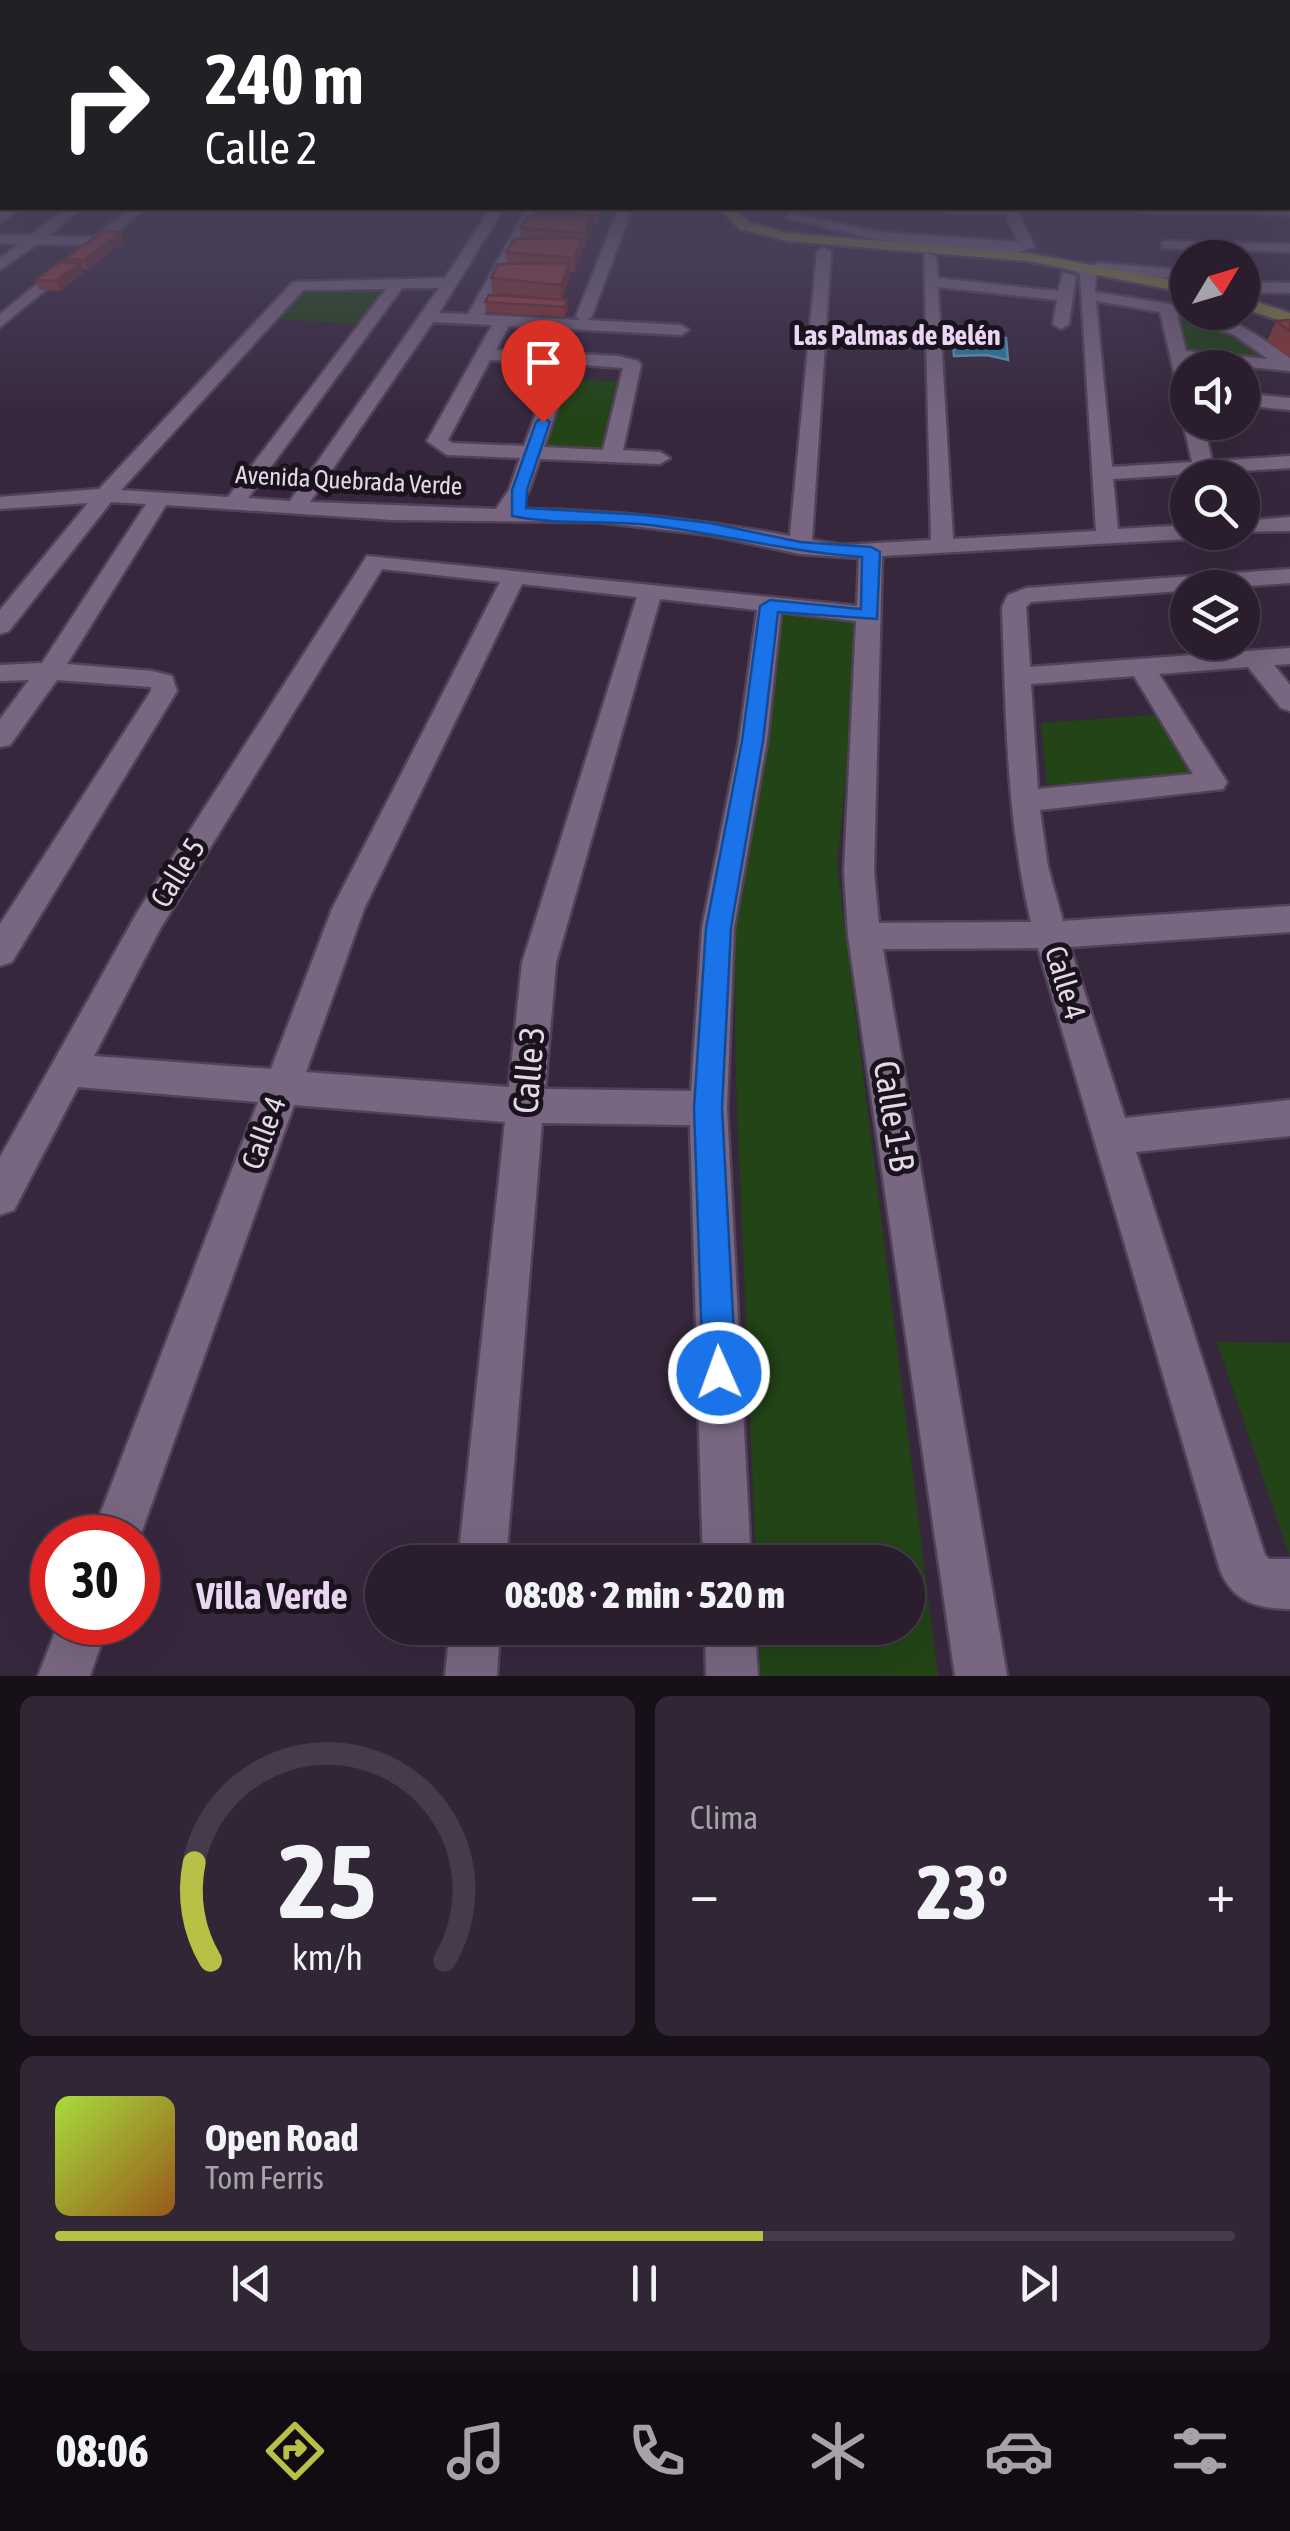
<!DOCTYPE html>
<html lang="es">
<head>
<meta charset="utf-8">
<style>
  :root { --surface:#291d2e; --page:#312636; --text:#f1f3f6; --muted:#a5a2aa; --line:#453b4a; --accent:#b9c046 }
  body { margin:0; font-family:"Asap Condensed",sans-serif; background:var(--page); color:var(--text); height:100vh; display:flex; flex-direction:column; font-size:38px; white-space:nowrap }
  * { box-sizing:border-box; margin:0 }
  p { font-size:32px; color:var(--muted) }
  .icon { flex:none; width:55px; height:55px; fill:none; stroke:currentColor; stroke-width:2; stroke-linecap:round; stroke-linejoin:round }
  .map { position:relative; height:1676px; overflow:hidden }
  .drawer { display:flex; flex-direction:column; gap:20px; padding:20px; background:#171019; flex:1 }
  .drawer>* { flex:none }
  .banner { position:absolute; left:0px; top:0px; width:1290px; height:210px; box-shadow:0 10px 40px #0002,0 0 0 2px var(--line); background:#202124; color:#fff; overflow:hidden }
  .needle { width:65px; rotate:52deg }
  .buttons { position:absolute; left:1170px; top:240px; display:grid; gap:20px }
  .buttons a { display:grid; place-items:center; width:90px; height:90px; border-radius:50%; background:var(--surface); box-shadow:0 10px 40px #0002,0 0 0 2px var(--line); font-size:50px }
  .speed { position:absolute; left:30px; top:1515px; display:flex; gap:20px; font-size:50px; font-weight:700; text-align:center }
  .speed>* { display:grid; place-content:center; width:130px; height:130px; border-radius:50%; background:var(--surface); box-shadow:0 10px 40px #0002,0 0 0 2px var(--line); line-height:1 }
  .speed .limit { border:15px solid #d22; background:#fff; color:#111 }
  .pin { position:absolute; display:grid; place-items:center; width:85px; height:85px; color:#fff; margin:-102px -42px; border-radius:50% 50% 50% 0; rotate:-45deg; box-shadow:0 0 10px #0007 }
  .pin .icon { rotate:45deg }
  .me { position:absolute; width:110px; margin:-55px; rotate:358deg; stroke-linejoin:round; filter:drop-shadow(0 0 8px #0008) }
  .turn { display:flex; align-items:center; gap:35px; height:210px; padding:0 40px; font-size:45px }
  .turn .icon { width:130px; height:130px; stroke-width:2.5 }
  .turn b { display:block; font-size:70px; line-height:85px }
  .big { font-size:75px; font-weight:800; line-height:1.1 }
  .drawer .widget { flex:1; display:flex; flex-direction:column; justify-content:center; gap:15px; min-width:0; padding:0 35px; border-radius:15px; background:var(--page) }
  .drawer .dial { align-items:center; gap:0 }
  .dial svg { height:260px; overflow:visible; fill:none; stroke:var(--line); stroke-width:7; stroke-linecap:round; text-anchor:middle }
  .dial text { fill:var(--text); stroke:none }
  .song { display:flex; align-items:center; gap:30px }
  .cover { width:120px; height:120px; border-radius:15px; background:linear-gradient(135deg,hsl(80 70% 55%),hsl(30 70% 35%)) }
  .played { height:10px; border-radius:5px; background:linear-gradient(90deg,var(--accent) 60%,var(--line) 60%) }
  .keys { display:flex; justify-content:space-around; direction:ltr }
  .heat { display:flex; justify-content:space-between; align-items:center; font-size:55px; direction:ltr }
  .drawer .tiles { flex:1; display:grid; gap:20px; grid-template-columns:1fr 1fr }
  .widget:last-child { grid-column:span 2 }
  .trip { position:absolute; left:365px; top:1545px; width:560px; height:100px; border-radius:50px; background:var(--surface); box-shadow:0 10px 40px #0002,0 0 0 2px var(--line); font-weight:800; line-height:100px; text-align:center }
  .menu { display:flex; height:160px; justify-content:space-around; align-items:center; background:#100c12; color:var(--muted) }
  .menu .icon { width:70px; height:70px }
  .menu .selected { color:var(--accent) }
  .menu b { font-size:45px; color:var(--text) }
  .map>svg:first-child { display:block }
  .green { fill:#224417 }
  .water { fill:#267da3; stroke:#5e98b7; stroke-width:2.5 }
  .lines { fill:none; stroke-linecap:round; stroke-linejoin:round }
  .minor-casing { stroke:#514357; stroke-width:5 }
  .major-casing { stroke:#514357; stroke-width:5 }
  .minor { fill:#796781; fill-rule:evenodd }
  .major { fill:#867f40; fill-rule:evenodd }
  .wall { fill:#853634 }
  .shaded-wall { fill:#6c2c2b }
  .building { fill:#9b3f3d; stroke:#6c2c2b; stroke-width:2.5 }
  .route { fill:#1a73e8; stroke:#114b97; stroke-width:2.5 }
  .labels { text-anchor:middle; stroke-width:10; stroke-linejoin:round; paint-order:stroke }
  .far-street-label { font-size:25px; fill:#e2d8e7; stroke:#1a131d }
  .far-neighbourhood-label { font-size:28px; font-weight:bold; fill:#ead5f3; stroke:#1a131d }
  .street-label { font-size:30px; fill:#e2d8e7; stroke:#1a131d }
  .near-street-label { font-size:35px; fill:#e2d8e7; stroke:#1a131d }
  .near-neighbourhood-label { font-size:38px; font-weight:bold; fill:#ead5f3; stroke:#1a131d }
</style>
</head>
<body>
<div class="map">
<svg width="1290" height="1676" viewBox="0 0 1290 1676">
  <rect width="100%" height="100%" fill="#37273d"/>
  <path class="green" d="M 386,288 L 358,324 L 275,319 L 301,290 Z
    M 1178,314 L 1231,333 L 1268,359 L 1187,352 Z
    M 565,379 L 625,382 L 607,452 L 541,449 Z
    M 779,613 L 855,623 L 849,744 L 837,864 L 938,1676 L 761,1676 L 759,1628 L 908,1628 L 908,1562 L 756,1562 L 736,1079 L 734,916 Z
    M 1155,715 L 1194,774 L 1047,785 L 1041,723 Z
    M 1217,1342 L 1290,1343 L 1290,1557 Z"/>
  <path class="water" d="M 952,330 L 1006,338 L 1008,360 L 987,355 L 954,356 Z"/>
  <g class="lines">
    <defs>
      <path id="minor" d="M 8,208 L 23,208 L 0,223 L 0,213 Z
        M 67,208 L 82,208 L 48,236 L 95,237 L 131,208 L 146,208 L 0,327 L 0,314 L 85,245 L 37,244 L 0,270 L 0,258 L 19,244 L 0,243 L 0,235 L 30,235 Z
        M 491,208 L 504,208 L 439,313 L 468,314 L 527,208 L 540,208 L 484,315 L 580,320 L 576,316 L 619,208 L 632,208 L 592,316 L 587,320 L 681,325 L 689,330 L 681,335 L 509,326 L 496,350 L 618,356 L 638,361 L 641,365 L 623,450 L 660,452 L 670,458 L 660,464 L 540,459 L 529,490 L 518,509 C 610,510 699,519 790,536 L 817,252 L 824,248 L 831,252 L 812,540 L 842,545 L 931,540 L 924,253 L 936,256 L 938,278 L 1058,291 L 1063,273 L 1076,276 L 1069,324 L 1061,329 L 1053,324 L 1057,300 L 938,287 L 953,539 L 1096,531 L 1080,274 L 1065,268 L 1065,262 L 1090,267 L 1097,263 L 1188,270 L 1188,280 L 1096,272 L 1095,292 L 1188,307 L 1188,312 C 1228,312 1258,336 1290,358 L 1290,371 L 1188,361 L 1188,403 L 1181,402 L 1160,312 L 1096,301 L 1112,467 L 1192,462 L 1183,422 L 1188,418 L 1188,422 L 1203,422 L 1212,461 L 1290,456 L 1290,468 L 1113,479 L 1118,529 L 1188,525 L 1188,532 L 1199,532 L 1188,539 L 882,556 L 874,872 L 879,923 L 1031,922 C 1006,818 1006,713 1002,607 L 1008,595 L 1026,588 L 1290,569 L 1290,583 L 1031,602 L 1026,607 L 1030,667 L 1290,648 L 1290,664 L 1274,665 L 1290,685 L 1290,711 L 1281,708 L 1248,667 L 1159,674 L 1227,782 L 1223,789 L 1040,810 L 1048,867 L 1063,921 L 1290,906 L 1290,932 L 1070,947 L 1125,1118 L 1290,1100 L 1290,1136 L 1136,1152 L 1265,1555 L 1269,1559 L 1290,1559 L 1290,1609 C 1257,1608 1234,1603 1220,1570 L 1038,948 L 883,949 L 1007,1676 L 955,1676 L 848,936 L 844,872 L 856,621 L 781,612 L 767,741 L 734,928 L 727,1108 L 751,1562 L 703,1562 L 690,1125 L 542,1123 L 506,1562 L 458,1562 L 505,1122 L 294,1105 L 138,1542 L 138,1538 L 91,1538 L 258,1102 L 78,1087 L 14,1210 L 0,1215 L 0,1157 L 138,911 L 367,556 L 857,606 L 859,558 L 800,554 L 710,535 L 598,522 L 392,520 L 166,505 L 67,664 L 152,671 L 172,676 L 177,691 L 12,962 L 0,966 L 0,924 L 151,691 L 151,687 L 57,680 L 10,745 L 0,747 L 0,719 L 29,680 L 0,681 L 0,665 L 42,663 L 146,504 L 111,502 L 9,631 L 0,634 L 0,610 L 88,503 L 0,509 L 0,497 L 99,489 L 293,282 L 445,278 ZM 402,288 L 439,288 L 290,501 L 248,498 ZM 386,289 L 228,497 L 121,490 L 303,290 ZM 1177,315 L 1234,335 L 1268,359 L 1186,351 ZM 433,322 L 492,325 L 427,441 L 447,455 L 520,458 L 509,490 L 496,509 L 310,502 ZM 490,360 L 555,363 L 524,446 L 452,443 L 448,440 ZM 572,364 L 623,368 L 603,450 L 544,447 ZM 382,569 L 500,582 L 332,909 L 271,1069 L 94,1056 L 160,929 ZM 522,584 L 637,597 L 522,963 L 509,1087 L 306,1072 L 364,909 ZM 660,599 L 757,610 L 739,741 L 702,928 L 691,1091 L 545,1089 L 556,963 ZM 1134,676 L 1193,774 L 1038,789 L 1031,684 Z
        M 937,208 L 1016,208 L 1035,247 L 1015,253 L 880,240 L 786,218 L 793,214 L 880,232 L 1018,242 L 1006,214 L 944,212 Z
        M 1129,208 L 1286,208 L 1290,209 L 1290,215 L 1136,212 Z
        M 1167,241 L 1290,244 L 1290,252 L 1162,248 L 1162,242 Z
        M 1242,282 L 1290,283 L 1290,293 L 1242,292 Z
        M 1242,393 L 1290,398 L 1290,410 L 1242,405 Z
        M 1290,517 L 1290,531 L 1234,532 L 1242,532 L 1242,521 Z
        M 59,1622 L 109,1622 L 90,1676 L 38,1676 Z
        M 450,1628 L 500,1628 L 497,1676 L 445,1676 Z
        M 705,1628 L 755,1628 L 758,1676 L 706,1676 Z"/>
      <path id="major" d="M 719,208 L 732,208 L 750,223 L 787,233 L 1027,253 L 1188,283 L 1188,293 L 1027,261 L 787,241 L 740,229 Z
        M 1242,297 L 1290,313 L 1290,324 L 1242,308 Z"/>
    </defs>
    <use href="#minor" class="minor-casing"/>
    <use href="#major" class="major-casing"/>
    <use href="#minor" class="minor"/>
    <use href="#major" class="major"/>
  </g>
  <path class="wall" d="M 538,208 L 565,216 L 605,210 L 598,225 L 592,224 L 592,229 L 585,247 L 582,247 L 582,253 L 574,272 L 570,272 L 570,278 L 562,299 L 492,293 L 491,278 L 507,264 L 506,252 L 521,239 L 520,228 L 535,216 Z
    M 121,232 L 124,241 L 88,270 L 82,270 L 83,273 L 60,291 L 40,290 L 35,280 L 66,262 L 65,259 Z
    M 567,300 L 568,310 L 565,317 L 486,312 L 485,302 Z
    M 1290,320 L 1290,358 L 1267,341 L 1276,321 Z"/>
  <path class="shaded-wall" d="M 564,208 L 569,208 L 561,223 L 560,214 Z
    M 602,208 L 605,208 L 605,210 L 598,225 L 598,215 Z
    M 592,216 L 592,229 L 585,247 L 585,233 Z
    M 121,232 L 124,241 L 88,270 L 84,260 Z
    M 582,238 L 582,253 L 574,272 L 574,258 Z
    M 80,263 L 83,273 L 60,291 L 56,281 Z
    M 570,263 L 570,278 L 562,299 L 561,285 Z
    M 567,300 L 568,310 L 565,317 L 564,307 Z"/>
  <path class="building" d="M 538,208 L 564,208 L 560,214 L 534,213 Z
    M 576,208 L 602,208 L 598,215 L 572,214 Z
    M 527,216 L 592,216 L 585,233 L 520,228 Z
    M 103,231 L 121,232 L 84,260 L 65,259 Z
    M 582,238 L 574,258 L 506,252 L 514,239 Z
    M 60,262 L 80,263 L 56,281 L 35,280 Z
    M 570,263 L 561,285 L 491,278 L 498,264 Z
    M 489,295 L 567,300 L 564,307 L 485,302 Z
    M 1290,320 L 1290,331 L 1276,321 Z"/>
  <linearGradient id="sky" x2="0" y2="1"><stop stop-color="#1e1522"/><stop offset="0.44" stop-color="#4d4762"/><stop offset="1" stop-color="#4d4762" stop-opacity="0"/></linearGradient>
  <rect width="1290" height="419" fill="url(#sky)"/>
  <path class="route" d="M 543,417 L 550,422 L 527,490 L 526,508 L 644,515 L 710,523 L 800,542 L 871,547 L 880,552 L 877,619 L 778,612 L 763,741 L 731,928 L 722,1108 L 736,1373 L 731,1385 L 719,1390 L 707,1385 L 703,1373 L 694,1108 L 706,928 L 742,741 L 760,606 L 770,600 L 861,609 L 862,557 C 790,552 721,534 650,525 C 605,520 557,525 512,516 L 512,490 L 536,422 Z"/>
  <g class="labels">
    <g class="far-street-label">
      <text transform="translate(349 480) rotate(3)" y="9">Avenida Quebrada Verde</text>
    </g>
    <g class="far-neighbourhood-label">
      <text x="897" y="345">Las Palmas de Belén</text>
    </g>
    <g class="street-label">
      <text transform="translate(178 873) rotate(-58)" y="10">Calle 5</text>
      <text transform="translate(1065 983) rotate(73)" y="10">Calle 4</text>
      <text transform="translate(264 1133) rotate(-70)" y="10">Calle 4</text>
    </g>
    <g class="near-street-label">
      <text transform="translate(529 1070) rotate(-85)" y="12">Calle 3</text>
      <text transform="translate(894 1116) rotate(81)" y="12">Calle 1-B</text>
    </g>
    <g class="near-neighbourhood-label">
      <text x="272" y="1609">Villa Verde</text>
    </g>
  </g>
</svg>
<div class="buttons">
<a><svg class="needle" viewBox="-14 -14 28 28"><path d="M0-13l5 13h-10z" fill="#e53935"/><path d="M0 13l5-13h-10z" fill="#a5a2aa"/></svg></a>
<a><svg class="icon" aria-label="sound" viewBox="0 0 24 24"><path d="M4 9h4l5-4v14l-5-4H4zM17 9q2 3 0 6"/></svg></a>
<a><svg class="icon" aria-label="search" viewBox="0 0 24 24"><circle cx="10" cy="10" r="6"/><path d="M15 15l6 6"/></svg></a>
<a><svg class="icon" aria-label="layers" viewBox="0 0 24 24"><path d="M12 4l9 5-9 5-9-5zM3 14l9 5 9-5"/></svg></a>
</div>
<div class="speed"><div class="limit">30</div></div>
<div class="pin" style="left:543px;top:422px;background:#d93025"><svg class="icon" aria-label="arrive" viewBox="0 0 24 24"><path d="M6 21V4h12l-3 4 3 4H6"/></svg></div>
<svg class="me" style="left:719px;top:1373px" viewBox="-20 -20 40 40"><circle r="17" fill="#1a73e8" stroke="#fff" stroke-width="3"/><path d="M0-11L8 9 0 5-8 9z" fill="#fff"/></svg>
<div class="trip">08:08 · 2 min · 520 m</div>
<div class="banner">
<div class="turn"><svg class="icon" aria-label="right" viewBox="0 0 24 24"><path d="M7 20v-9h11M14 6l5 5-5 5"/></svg><div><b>240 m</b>Calle 2</div></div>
</div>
</div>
<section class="drawer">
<div class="tiles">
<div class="widget dial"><svg viewBox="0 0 100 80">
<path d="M14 69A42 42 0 1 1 86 69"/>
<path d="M14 69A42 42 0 0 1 9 39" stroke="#b9c046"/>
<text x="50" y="56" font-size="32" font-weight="700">25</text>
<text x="50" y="72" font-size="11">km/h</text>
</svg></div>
<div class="widget"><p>Clima</p>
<div class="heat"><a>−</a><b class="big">23°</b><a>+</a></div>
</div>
<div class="widget">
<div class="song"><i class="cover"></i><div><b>Open Road</b><p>Tom Ferris</p></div></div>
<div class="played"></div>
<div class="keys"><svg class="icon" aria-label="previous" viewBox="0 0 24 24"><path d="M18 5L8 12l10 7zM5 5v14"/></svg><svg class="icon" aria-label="pause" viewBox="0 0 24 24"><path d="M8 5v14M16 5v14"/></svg><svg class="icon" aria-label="next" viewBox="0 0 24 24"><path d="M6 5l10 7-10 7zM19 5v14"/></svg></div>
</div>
</div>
</section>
<nav class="menu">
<b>08:06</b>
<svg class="icon selected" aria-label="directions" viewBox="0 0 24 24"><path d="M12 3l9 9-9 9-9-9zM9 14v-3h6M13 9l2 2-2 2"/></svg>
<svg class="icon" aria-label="music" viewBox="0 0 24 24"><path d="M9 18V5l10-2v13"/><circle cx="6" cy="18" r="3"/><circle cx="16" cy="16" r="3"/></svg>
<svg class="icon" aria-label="phone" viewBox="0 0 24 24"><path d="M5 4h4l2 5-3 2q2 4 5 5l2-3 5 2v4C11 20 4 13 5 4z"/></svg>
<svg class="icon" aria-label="climate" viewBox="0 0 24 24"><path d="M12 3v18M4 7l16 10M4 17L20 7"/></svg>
<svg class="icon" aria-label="car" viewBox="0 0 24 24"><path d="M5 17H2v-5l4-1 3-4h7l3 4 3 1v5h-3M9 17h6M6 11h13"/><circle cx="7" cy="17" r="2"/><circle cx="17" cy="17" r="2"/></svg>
<svg class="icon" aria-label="filters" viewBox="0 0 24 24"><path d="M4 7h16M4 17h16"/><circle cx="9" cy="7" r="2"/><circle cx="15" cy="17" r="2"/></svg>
</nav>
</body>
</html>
